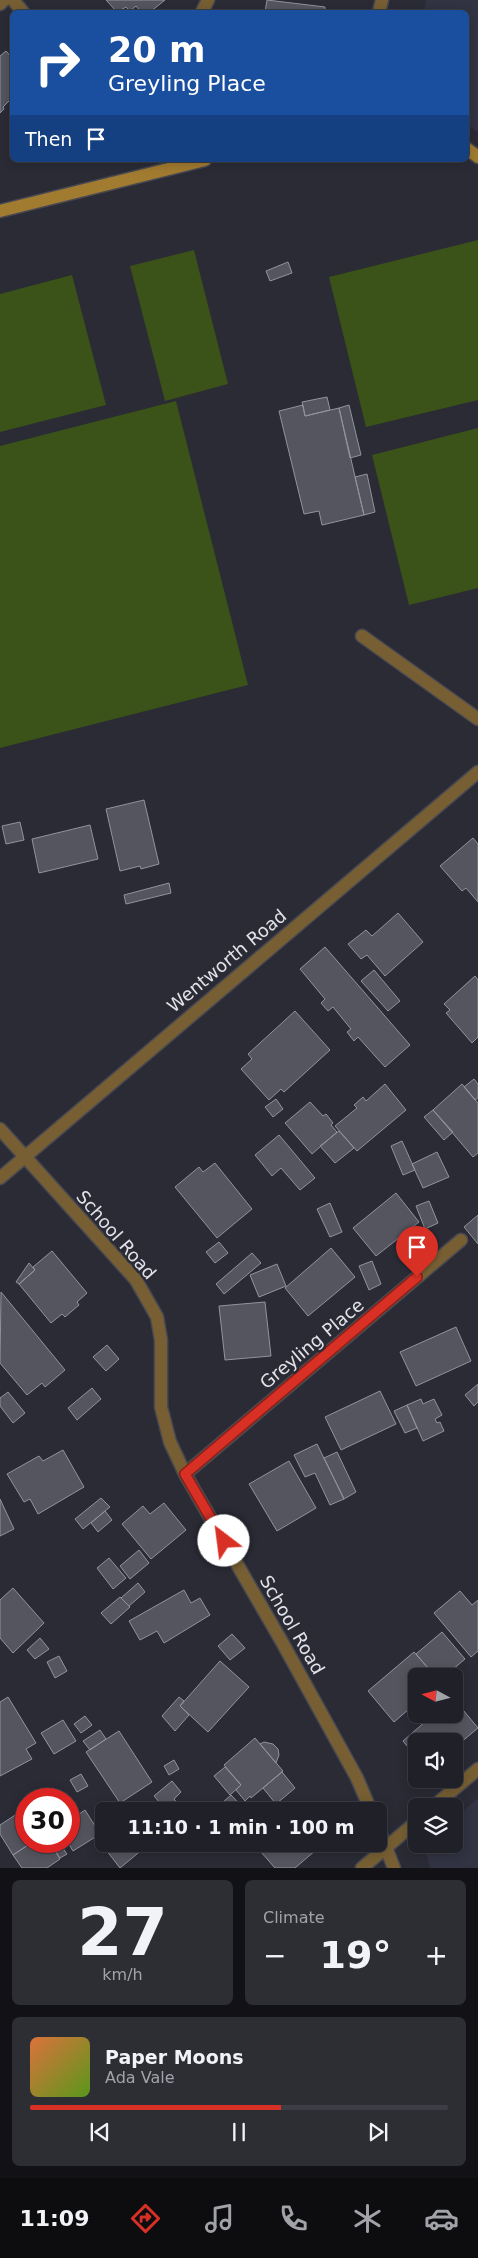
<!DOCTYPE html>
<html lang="en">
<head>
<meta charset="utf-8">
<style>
  :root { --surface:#202028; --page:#2d2d34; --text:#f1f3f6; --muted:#a2a3a8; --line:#3d3e45; --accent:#d93025 }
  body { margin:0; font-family:"DejaVu Sans",sans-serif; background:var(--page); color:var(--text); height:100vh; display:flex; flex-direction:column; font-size:19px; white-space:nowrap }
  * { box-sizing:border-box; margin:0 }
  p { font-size:16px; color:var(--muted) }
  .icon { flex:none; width:28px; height:28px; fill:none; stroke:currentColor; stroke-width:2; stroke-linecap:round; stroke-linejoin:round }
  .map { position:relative; height:1868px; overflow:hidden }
  .details { display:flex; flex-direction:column; gap:12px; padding:12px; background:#121216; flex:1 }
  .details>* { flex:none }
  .top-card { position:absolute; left:10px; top:10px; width:459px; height:152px; border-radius:8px; box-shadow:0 2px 12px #0003,0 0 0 1px var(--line); background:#1a4fa0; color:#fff; overflow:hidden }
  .needle { width:32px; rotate:277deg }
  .fabs { position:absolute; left:408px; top:1668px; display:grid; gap:10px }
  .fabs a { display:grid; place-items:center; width:55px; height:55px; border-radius:8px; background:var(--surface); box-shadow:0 2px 12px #0003,0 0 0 1px var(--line); font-size:25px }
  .speed { position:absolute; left:15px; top:1788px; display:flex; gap:10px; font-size:25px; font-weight:700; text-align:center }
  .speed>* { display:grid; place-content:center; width:65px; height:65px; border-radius:50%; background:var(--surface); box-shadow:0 2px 12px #0003,0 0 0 1px var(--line); line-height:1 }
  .speed .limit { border:8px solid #d22; background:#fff; color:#111 }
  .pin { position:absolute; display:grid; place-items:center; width:42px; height:42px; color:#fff; margin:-51px -21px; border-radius:50% 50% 50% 0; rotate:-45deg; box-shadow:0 0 5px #0007 }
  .pin .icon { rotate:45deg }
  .me { position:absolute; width:55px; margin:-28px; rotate:330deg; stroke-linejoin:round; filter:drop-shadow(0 0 4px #0008) }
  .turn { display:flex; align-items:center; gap:18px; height:105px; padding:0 15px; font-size:22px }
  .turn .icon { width:65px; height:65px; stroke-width:2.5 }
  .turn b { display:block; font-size:35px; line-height:42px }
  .then { display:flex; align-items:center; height:48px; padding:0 15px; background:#0003; gap:10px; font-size:19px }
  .big { font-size:38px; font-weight:800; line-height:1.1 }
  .details .widget { flex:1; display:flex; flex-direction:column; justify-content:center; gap:8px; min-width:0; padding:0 18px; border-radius:8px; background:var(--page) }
  .details .dial { align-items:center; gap:0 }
  .dial b { font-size:65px; line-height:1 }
  .song { display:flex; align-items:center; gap:15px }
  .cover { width:60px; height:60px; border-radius:8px; background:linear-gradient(135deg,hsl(20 70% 55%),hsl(90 70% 35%)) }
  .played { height:5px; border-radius:2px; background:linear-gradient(90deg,var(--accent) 60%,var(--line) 60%) }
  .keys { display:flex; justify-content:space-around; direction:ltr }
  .heat { display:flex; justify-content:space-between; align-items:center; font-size:28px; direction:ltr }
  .details .tiles { flex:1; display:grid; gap:12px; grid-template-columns:1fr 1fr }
  .widget:last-child { grid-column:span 2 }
  .trip { position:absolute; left:95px; top:1802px; width:292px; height:50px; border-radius:8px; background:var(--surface); box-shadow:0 2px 12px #0003,0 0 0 1px var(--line); font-weight:800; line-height:50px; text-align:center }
  .tab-bar { display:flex; height:80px; justify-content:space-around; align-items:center; background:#0d0d10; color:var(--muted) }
  .tab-bar .icon { width:35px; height:35px }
  .tab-bar .selected { color:var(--accent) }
  .tab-bar b { font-size:22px; color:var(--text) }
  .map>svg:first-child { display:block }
  .built { fill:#323343 }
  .green { fill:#3b5218 }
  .building { fill:#54555f; stroke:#92939f }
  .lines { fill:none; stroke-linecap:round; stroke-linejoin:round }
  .lane-casing { stroke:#474852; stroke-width:15 }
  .street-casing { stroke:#474852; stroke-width:15 }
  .secondary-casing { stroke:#474852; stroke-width:15 }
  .lane { stroke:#775f33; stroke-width:12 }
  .street { stroke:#775f33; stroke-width:12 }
  .secondary { stroke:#a17b30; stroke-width:12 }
  .route-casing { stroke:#8d1f18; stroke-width:12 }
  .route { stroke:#d93025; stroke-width:9 }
  .labels { text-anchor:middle; stroke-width:5; stroke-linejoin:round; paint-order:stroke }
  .street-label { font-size:18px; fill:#e2e3e9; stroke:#2a2b35 }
</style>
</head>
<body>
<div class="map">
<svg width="478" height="1868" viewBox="0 0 478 1868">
  <rect width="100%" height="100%" fill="#2a2b35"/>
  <path class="built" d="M 426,0 L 478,0 L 478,132 L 466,124 L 466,12 L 424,12 Z
    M 478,1798 L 478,1868 L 430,1868 L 423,1844 L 454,1844 L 454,1819 Z"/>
  <path class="green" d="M 478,240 L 478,400 L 366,427 L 329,277 Z
    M 194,250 L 228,384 L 165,401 L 130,266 Z
    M 72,275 L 106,405 L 0,432 L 0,294 Z
    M 176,401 L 248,685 L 0,748 L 0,446 Z
    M 478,428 L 478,588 L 409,605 L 372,455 Z"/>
  <path class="building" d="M 106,0 L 165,0 L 150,12 L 141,12 L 136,6 L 130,11 L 126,7 L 117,12 Z
    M 267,0 L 325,7 L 325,12 L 265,12 Z
    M 6,51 L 12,58 L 12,98 L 3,107 L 4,109 L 0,113 L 0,56 Z
    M 288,262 L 292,273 L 270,281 L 266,271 Z
    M 327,397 L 330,410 L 305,416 L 302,402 Z
    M 303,405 L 305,416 L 339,408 L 364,515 L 322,525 L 319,511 L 304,514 L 279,411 Z
    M 349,405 L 361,455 L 350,458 L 339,408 Z
    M 367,474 L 375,512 L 364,515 L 355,477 Z
    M 144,800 L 159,864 L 141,869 L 140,866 L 120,871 L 106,809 Z
    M 20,822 L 24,840 L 6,844 L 2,826 Z
    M 90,825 L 98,859 L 39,873 L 32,839 Z
    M 473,838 L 478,844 L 478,902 L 466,888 L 462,891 L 440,866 Z
    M 169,883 L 171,893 L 126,904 L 124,895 Z
    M 398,913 L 423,942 L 385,976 L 367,955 L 361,959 L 348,944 L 366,930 L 372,936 Z
    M 325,947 L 410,1045 L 385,1067 L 358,1037 L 354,1041 L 347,1032 L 351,1029 L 333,1007 L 328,1011 L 321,1003 L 325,999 L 300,969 Z
    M 374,970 L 400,1001 L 388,1011 L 361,981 Z
    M 475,976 L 478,980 L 478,1037 L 472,1043 L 446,1013 L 450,1010 L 444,1004 Z
    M 295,1011 L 330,1050 L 284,1092 L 281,1089 L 269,1100 L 241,1069 L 252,1059 L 248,1054 Z
    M 474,1079 L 478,1084 L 478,1098 L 475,1100 L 464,1087 Z
    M 385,1084 L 406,1110 L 357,1151 L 335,1126 L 357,1108 L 354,1105 L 363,1097 L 366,1101 Z
    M 462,1084 L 478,1103 L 478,1153 L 473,1157 L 433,1110 Z
    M 276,1099 L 283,1109 L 273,1117 L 265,1107 Z
    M 310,1102 L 323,1116 L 326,1114 L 333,1123 L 331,1125 L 337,1132 L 312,1154 L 285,1123 Z
    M 433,1110 L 453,1132 L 444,1140 L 424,1117 Z
    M 339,1131 L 354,1148 L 335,1163 L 320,1146 Z
    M 279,1135 L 315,1178 L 300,1190 L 281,1168 L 272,1176 L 255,1155 Z
    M 402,1141 L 415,1170 L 403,1175 L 391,1146 Z
    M 437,1152 L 449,1177 L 423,1188 L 412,1164 Z
    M 215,1163 L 252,1209 L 217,1238 L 175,1187 L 199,1167 L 203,1172 Z
    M 396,1193 L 419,1222 L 376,1256 L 353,1228 Z
    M 429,1201 L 438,1223 L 425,1229 L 416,1206 Z
    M 330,1203 L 342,1232 L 330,1237 L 317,1209 Z
    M 478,1215 L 478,1244 L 464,1227 Z
    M 219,1242 L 228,1253 L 215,1263 L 206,1252 Z
    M 331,1248 L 355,1277 L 308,1316 L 285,1288 Z
    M 52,1251 L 87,1293 L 77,1302 L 79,1305 L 65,1317 L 62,1314 L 51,1323 L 19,1284 L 35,1270 L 33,1267 Z
    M 252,1253 L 261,1263 L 224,1294 L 216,1284 Z
    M 372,1261 L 381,1284 L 369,1290 L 359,1266 Z
    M 29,1263 L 35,1270 L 19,1284 L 16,1282 Z
    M 277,1264 L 286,1286 L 259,1297 L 250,1275 Z
    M 1,1292 L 65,1370 L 45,1387 L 42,1383 L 27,1395 L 0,1363 Z
    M 265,1302 L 271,1356 L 225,1360 L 219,1306 Z
    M 456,1327 L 471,1361 L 416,1386 L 400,1352 Z
    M 107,1345 L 119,1359 L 106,1371 L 93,1357 Z
    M 478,1384 L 478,1402 L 474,1406 L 465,1395 Z
    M 92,1388 L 101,1399 L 77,1420 L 68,1408 Z
    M 380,1391 L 396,1424 L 341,1450 L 325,1417 Z
    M 8,1392 L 25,1413 L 13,1423 L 0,1406 L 0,1398 Z
    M 421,1399 L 423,1404 L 434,1399 L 442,1415 L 435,1419 L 437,1423 L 440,1422 L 444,1431 L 423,1441 L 407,1405 Z
    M 407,1405 L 417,1428 L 405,1433 L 394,1411 Z
    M 317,1444 L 344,1499 L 330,1505 L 315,1473 L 305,1477 L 294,1455 Z
    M 63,1450 L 84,1487 L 38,1514 L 30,1499 L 24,1502 L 7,1474 L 39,1456 L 43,1461 Z
    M 337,1452 L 356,1492 L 344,1499 L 324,1458 Z
    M 289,1461 L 316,1508 L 277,1531 L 249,1484 Z
    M 101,1498 L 110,1507 L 83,1529 L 75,1519 Z
    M 0,1499 L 14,1529 L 0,1536 Z
    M 164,1503 L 186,1530 L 151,1559 L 122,1524 L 143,1506 L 150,1514 Z
    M 105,1511 L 112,1520 L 98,1532 L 91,1523 Z
    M 139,1550 L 149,1563 L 130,1579 L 120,1566 Z
    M 109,1558 L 126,1578 L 113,1589 L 97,1568 Z
    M 138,1583 L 145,1592 L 129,1606 L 121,1598 Z
    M 13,1588 L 44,1623 L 13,1653 L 0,1638 L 0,1600 Z
    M 184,1590 L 191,1603 L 200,1598 L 210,1615 L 164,1643 L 157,1631 L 140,1640 L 129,1621 Z
    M 460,1591 L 472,1605 L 478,1600 L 478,1651 L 471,1657 L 434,1613 Z
    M 120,1597 L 130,1607 L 111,1624 L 101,1613 Z
    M 442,1632 L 465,1659 L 445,1676 L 435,1676 L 416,1654 Z
    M 232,1634 L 245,1648 L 230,1660 L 218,1646 Z
    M 40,1638 L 49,1649 L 35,1659 L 27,1650 Z
    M 414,1652 L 435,1676 L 416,1676 L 416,1703 L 394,1722 L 368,1691 Z
    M 59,1656 L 67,1671 L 55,1678 L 47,1662 Z
    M 220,1661 L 249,1687 L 208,1732 L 180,1706 Z
    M 8,1697 L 36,1743 L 26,1749 L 32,1759 L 0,1776 L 0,1702 Z
    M 179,1697 L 184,1701 L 180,1706 L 189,1715 L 175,1731 L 162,1716 Z
    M 454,1699 L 478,1728 L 454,1748 L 454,1741 L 416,1741 L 416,1757 L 403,1741 L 434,1714 L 454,1714 Z
    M 85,1716 L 92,1725 L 81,1733 L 74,1724 Z
    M 63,1720 L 76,1741 L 54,1754 L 41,1733 Z
    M 100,1730 L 106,1739 L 90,1750 L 83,1741 Z
    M 119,1731 L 152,1782 L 120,1803 L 86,1752 Z
    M 255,1738 L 283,1771 L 251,1798 L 250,1796 L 245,1801 L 236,1790 L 241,1785 L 224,1765 Z
    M 264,1742 L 273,1744 L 278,1749 L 279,1755 L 276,1763 L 260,1744 Z
    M 174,1760 L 179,1769 L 169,1775 L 164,1766 Z
    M 225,1767 L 241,1785 L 230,1795 L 214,1776 Z
    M 282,1772 L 295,1788 L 276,1804 L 263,1788 Z
    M 81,1774 L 88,1786 L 77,1792 L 70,1780 Z
    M 172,1781 L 181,1792 L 174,1799 L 183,1810 L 181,1811 L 167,1811 L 154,1796 Z
    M 231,1795 L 246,1811 L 213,1811 Z
    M 26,1808 L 26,1841 L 34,1841 L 13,1855 L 0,1834 L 0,1825 Z
    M 85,1810 L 100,1834 L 73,1851 L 67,1841 L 69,1841 L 69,1821 Z
    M 104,1819 L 104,1832 L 97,1825 Z
    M 34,1841 L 49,1841 L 60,1859 L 47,1868 L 22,1868 L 13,1855 Z
    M 49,1841 L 58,1841 L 67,1854 L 60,1858 Z
    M 106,1844 L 149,1844 L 120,1868 L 103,1846 Z
    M 254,1844 L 323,1844 L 295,1868 L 275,1868 Z"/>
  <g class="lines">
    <defs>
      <path id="lane" d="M 362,636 L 478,719"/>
      <path id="street" d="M 13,0 L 23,12
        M 0,4 L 4,0
        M 202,12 L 208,0
        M 379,12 L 382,0
        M 0,1129 L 136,1280 L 157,1317 L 161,1340 L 161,1407 L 170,1442 L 185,1474 L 282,1642 L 357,1778 L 371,1811
        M 0,1178 L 478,772
        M 185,1474 L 461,1240
        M 434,1806 L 478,1769
        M 379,1830 L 394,1868
        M 362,1868 L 416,1822"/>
      <path id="secondary" d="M 466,148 L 478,157
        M 0,211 L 205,160"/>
    </defs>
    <use href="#lane" class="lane-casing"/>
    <use href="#street" class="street-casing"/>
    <use href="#secondary" class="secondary-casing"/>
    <use href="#lane" class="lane"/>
    <use href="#street" class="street"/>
    <use href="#secondary" class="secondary"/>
  </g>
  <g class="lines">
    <defs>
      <path id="route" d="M 224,1541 L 185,1474 L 417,1277"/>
    </defs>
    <use href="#route" class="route-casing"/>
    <use href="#route" class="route"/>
  </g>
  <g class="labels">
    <g class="street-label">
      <text transform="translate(227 961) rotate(-40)" y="6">Wentworth Road</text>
      <text transform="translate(116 1235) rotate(49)" y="6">School Road</text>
      <text transform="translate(312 1344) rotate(-40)" y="6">Greyling Place</text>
      <text transform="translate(292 1625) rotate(60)" y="6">School Road</text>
    </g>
  </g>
</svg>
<div class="fabs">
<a><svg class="needle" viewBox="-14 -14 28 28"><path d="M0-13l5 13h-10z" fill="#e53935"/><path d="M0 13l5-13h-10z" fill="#a2a3a8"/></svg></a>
<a><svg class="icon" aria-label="sound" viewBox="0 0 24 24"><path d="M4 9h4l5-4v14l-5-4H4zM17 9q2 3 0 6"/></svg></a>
<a><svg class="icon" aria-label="layers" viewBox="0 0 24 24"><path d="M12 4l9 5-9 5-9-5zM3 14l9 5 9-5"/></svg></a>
</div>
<div class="speed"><div class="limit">30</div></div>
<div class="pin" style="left:417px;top:1277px;background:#d93025"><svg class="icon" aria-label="arrive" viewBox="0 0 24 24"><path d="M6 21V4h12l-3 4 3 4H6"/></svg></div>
<svg class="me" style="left:224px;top:1541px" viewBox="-20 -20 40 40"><circle r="19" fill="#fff"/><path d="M0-13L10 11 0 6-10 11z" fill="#d93025"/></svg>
<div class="trip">11:10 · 1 min · 100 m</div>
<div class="top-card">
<div class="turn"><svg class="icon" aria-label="right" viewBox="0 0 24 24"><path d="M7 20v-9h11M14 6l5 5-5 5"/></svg><div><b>20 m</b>Greyling Place</div></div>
<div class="then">Then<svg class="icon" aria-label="arrive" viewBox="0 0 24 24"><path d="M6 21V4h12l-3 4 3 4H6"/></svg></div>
</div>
</div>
<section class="details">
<div class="tiles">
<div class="widget dial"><b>27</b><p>km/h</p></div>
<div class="widget"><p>Climate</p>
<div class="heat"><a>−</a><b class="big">19°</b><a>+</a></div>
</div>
<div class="widget">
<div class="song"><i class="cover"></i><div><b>Paper Moons</b><p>Ada Vale</p></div></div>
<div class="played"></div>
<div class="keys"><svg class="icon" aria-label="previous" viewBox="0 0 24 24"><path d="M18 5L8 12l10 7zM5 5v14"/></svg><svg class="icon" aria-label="pause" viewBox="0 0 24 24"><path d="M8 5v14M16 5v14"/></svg><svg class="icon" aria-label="next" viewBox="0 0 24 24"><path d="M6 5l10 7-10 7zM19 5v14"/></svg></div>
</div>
</div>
</section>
<nav class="tab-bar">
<b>11:09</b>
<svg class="icon selected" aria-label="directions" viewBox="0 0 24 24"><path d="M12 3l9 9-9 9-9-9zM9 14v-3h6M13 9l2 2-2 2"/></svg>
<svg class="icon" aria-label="music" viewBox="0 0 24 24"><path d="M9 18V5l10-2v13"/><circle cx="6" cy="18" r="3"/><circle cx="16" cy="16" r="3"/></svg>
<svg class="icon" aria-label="phone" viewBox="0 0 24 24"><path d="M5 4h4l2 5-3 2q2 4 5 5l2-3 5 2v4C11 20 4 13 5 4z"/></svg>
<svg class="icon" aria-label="climate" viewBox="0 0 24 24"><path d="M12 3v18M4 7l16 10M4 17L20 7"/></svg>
<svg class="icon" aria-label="car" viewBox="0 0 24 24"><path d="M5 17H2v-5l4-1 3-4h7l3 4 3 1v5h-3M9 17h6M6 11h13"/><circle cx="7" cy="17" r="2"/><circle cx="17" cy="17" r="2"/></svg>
</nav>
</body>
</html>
